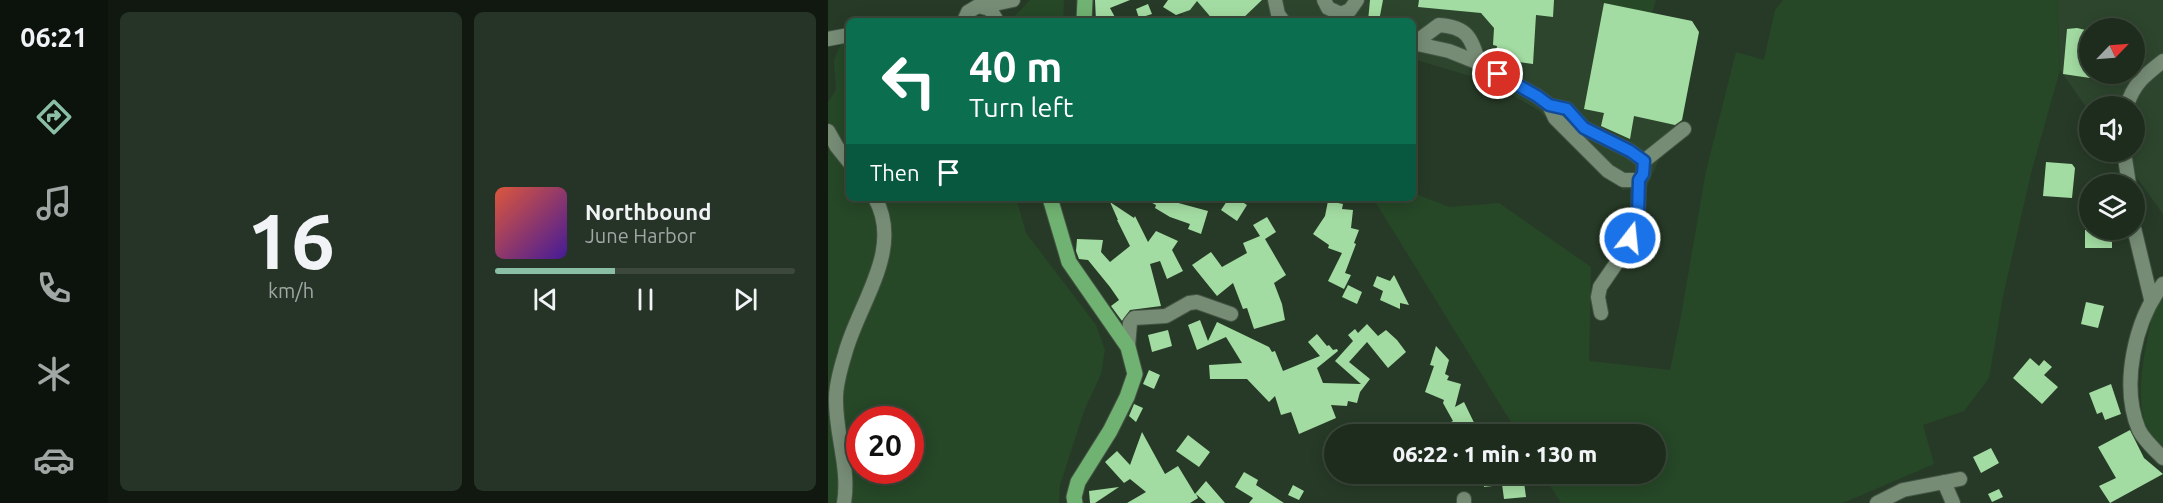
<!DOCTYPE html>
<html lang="en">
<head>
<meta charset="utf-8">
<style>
  :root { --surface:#1d2c1d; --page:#253426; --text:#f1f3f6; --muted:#a0a7a4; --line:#3b483b; --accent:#8abfa5 }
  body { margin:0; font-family:Ubuntu,sans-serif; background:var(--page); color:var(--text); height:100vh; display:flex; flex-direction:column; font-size:22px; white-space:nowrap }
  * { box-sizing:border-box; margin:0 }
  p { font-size:20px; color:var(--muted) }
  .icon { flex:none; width:33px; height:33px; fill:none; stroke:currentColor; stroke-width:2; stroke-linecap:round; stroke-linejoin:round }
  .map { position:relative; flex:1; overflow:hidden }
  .drawer { display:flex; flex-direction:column; gap:12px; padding:12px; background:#101810; width:720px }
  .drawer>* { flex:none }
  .top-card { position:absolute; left:18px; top:18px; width:570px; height:183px; border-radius:9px; box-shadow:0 3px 15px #0003,0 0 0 2px var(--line); background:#0b6e4f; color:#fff; overflow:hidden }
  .needle { width:39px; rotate:65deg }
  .fabs { position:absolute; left:1251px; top:18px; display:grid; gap:12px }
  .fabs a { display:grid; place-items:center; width:66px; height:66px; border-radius:50%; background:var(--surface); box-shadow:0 3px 15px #0003,0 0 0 2px var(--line); font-size:30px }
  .speed { position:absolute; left:18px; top:406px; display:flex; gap:12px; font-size:30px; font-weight:700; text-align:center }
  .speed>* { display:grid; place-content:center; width:78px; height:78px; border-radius:50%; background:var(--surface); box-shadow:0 3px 15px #0003,0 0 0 2px var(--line); line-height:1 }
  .speed .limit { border:9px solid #d22; background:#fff; color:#111 }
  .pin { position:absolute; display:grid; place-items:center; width:51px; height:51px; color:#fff; margin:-26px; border:3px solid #fff; border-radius:50%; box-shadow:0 2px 6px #0007 }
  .me { position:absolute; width:66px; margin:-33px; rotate:16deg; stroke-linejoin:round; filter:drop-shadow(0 0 4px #0008) }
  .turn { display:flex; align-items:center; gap:21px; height:126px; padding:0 24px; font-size:27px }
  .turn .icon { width:78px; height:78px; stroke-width:2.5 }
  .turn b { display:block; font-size:42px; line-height:51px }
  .then { display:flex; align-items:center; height:57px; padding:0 24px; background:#0003; gap:12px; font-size:22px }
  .drawer .tile { flex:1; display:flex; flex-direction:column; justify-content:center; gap:9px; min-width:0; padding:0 21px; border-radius:9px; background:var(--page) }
  .drawer .dial { align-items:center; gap:0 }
  .dial b { font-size:78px; line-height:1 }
  .song { display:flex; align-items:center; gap:18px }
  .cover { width:72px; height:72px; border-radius:9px; background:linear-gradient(135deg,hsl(10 70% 55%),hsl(260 70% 35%)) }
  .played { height:6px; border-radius:3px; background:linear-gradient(90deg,var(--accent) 40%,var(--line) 40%) }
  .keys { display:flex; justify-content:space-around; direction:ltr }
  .drawer .tiles { flex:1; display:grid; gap:12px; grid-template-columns:repeat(2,1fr) }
  .trip { position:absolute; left:496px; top:424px; width:342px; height:60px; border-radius:30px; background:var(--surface); box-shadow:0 3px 15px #0003,0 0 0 2px var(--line); font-weight:800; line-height:60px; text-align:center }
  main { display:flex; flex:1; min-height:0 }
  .tabs { display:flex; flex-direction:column; width:108px; justify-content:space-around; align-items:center; background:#0c120c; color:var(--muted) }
  .tabs .icon { width:42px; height:42px }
  .tabs .active { color:var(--accent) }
  .tabs b { font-size:27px; color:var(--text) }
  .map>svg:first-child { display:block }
  .built { fill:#2d452d; fill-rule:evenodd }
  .green { fill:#264827; fill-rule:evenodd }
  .building { fill:#a3dca2 }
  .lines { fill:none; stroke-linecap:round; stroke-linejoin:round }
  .minor-casing { stroke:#445444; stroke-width:16 }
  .major-casing { stroke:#445444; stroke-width:17 }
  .minor { stroke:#768c75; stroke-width:14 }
  .major { stroke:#70b271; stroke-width:15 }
  .route-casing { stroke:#114b97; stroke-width:15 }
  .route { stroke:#1a73e8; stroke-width:10 }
</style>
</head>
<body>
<main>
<nav class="tabs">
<b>06:21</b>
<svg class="icon active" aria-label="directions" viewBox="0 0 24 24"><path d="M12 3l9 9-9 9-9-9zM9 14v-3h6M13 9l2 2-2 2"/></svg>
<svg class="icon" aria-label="music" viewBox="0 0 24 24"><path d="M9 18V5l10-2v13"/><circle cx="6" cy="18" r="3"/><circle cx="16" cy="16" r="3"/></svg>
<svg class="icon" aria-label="phone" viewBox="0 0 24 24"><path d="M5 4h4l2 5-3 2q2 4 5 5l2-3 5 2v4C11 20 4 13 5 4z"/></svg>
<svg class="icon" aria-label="climate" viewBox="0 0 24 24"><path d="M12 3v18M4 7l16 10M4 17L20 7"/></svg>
<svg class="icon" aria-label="car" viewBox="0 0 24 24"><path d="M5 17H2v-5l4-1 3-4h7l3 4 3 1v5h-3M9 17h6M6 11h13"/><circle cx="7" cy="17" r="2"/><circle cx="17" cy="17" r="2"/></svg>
</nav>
<section class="drawer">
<div class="tiles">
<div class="tile dial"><b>16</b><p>km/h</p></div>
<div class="tile">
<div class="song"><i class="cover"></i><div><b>Northbound</b><p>June Harbor</p></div></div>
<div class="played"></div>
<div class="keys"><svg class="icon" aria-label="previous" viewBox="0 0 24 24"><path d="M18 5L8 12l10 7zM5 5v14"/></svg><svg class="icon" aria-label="pause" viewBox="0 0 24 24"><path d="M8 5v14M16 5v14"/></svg><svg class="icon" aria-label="next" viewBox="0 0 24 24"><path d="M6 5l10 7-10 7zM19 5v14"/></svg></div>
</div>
</div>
</section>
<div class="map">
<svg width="1335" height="503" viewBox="0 0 1335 503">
  <rect width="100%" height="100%" fill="#273a27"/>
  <path class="built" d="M 340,0 L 772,0 L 776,4 L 864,21 L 871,32 L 851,138 L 832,157 L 819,187 L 795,190 L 710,110 L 662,82 L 585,59 L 585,21 L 360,21 Z
    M 1229,0 L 1335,0 L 1335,214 L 1290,152 L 1306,152 L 1306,106 L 1262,106 L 1261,111 L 1232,70 ZM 1262,28 L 1306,28 L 1306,74 L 1262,74 Z"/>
  <path class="green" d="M 202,0 L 236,0 L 235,21 L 182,21 Z
    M 772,0 L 828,0 L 824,13 L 776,3 Z
    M 955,0 L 1229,0 L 1232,70 L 1203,173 L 1175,296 L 1161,378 L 1136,411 L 1095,425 L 1106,464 L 1015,503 L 733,503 L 715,474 L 828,474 L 828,435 L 691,435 L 545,198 L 585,198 L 585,193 L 621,207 L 671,203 L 763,267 L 761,361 L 842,370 L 852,322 L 878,171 L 908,52 L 936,60 L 947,10 Z
    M 21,39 L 21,198 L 188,198 L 198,233 L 268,325 L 277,350 L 273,374 L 256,411 L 232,485 L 231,503 L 0,503 L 0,102 L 8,90 L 6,60 L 14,41 ZM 32,420 L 82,420 L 82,471 L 32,471 Z
    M 1335,291 L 1335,450 C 1296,418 1319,345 1327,302 Z"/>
  <path class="building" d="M 267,0 L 302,0 L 282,8 L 289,21 L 268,21 Z
    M 340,0 L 434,0 L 412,21 L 386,21 L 369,1 L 362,10 L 348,15 L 335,7 Z
    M 542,0 L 555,0 L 551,21 L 540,21 Z
    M 591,0 L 726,0 L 725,17 L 708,15 L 705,64 L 667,59 L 669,46 L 665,45 L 666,28 L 653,13 L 590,7 Z
    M 776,3 L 864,21 L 871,32 L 854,120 L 847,125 L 806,116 L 802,139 L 773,126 L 776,113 L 756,109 Z
    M 320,4 L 324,14 L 311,18 L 308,9 Z
    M 1249,28 L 1262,31 L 1262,78 L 1235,74 L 1239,29 Z
    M 1218,162 L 1244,164 L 1247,168 L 1244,198 L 1215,196 Z
    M 315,198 L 344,198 L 343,201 L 380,211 L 373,234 L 360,229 L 362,224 L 342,217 L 327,208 L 328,205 Z
    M 401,198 L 408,198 L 419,205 L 409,221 L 393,210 Z
    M 500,201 L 515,204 L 514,209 L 525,210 L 523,228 L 531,230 L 526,243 L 528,244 L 517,273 L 523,275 L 516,289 L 500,281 L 514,253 L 500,248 L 501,245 L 485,234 L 497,216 Z
    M 282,202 L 306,218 L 307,216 L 320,242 L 328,231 L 350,241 L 344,250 L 355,271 L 339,279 L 332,261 L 322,264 L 333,306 L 302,310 L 294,321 L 283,306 L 291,300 L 282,287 L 260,260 L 251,259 L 248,251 L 249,239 L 275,240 L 273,252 L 282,262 L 302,246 L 289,220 L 290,220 Z
    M 439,217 L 448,232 L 437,239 L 458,275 L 446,283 L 454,304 L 457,320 L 426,329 L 419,308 L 415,309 L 405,283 L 389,296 L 364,265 L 383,252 L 394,267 L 419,253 L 415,243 L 432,236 L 425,225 Z
    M 1257,230 L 1284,230 L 1284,248 L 1257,248 Z
    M 566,275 L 581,305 L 572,303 L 572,309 L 552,300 L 555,291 L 545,286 L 549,276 L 562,281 Z
    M 520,285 L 534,292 L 529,304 L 514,297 Z
    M 1258,302 L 1276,306 L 1270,328 L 1253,324 Z
    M 372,320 L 380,341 L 389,322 L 441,347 L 444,352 L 447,351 L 455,371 L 492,356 L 480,342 L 489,334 L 499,346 L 501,345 L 505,350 L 509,349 L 510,351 L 489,368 L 495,383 L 533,384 L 507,361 L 525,341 L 520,335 L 527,329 L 530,333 L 539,324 L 550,336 L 558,330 L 569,340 L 578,352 L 560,368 L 539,342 L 521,362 L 542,379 L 532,392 L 529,403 L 520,401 L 519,406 L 503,405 L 508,418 L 471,434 L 463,412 L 453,415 L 447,396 L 441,402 L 419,379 L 382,379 L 381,365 L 414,363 L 398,337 L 369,350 L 360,325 Z
    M 340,330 L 344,346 L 324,352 L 320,335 Z
    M 608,346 L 621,360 L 617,374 L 621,376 L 619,380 L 633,384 L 627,407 L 636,402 L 652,435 L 630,435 L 623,422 L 625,421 L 615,403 L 616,400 L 597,392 L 606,366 L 602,365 Z
    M 1202,358 L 1211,366 L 1216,360 L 1224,367 L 1216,375 L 1230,387 L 1214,404 L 1185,378 Z
    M 321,370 L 332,375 L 326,389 L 315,384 Z
    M 1283,384 L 1293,414 L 1277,420 L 1274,412 L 1269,414 L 1261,393 Z
    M 306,404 L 315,408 L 308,422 L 301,416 Z
    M 1302,430 L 1316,458 L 1335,474 L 1282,503 L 1271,486 L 1288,478 L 1270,447 Z
    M 314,432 L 337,474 L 350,466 L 367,494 L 378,481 L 397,503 L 378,503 L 368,494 L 370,498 L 362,503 L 299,503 L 318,492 L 302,479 L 296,483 L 277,462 L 289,451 L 302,465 Z
    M 360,435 L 382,452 L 371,467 L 348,451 Z
    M 1163,448 L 1171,463 L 1153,473 L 1145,457 Z
    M 416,472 L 430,480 L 428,485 L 456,503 L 421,503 L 425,498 L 407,487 Z
    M 655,474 L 672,474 L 673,485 L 656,487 Z
    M 696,482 L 698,497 L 676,499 L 674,484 Z
    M 465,485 L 476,491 L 471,500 L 460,495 Z
    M 291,487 L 267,503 L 262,503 L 261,491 Z
    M 1171,489 L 1175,497 L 1164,502 L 1160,494 Z"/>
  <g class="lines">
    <defs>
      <path id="minor" d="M 447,0 L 450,14 L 455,21
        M 496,0 L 500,8 L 513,14 L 522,10 L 529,0
        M 157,6 L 185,0
        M 136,21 L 140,12 L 150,6 L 162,9 L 169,21
        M 0,39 L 21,35
        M 588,42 L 611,25 C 640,27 643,38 651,63
        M 585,43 L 621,51 L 651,63 L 709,96 L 721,105 L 739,109 L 756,128 L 802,151 L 816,161 L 815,174 L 811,180 L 810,214 L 807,226 L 794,255 L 772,287 L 770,297 L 773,313
        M 721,105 L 727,118 L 780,171 L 795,180 L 811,180
        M 1299,106 C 1305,84 1317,75 1335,61
        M 0,131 L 9,147 L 21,162
        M 1296,152 L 1301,184
        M 816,161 L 856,129
        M 1306,228 L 1323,299
        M 1335,284 C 1307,320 1292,385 1311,430 C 1316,440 1327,450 1335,458
        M 300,347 L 302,323 L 306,318 L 338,316 L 361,303 L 369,302 L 403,314
        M 1116,482 L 1125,503
        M 636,499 L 636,503
        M 16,503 C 22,468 7,433 8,398 C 8,385 13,367 17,354 C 30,304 76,250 47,198
        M 1049,503 L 1075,490 L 1132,479"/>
      <path id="major" d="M 256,21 L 257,0
        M 222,198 L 241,262 L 300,347 L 307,374 L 299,397 L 282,431 L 250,482 L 246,497 L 247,503"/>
    </defs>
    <use href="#minor" class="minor-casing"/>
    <use href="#major" class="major-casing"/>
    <use href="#minor" class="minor"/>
    <use href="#major" class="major"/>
  </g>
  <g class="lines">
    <defs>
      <path id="route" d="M 670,74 L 709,96 L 721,105 L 739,109 L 756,128 L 802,151 L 816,161 L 815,174 L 811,180 L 810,214 L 802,238"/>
    </defs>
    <use href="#route" class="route-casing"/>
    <use href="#route" class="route"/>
  </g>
</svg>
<div class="fabs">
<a><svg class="needle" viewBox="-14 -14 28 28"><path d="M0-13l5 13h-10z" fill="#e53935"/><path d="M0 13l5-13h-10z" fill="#a0a7a4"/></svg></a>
<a><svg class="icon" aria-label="sound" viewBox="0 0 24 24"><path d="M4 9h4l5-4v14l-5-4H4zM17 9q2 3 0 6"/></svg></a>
<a><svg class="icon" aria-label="layers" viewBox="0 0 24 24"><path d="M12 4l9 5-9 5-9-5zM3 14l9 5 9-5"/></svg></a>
</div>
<div class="speed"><div class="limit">20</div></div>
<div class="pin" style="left:670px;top:74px;background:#d93025"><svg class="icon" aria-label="arrive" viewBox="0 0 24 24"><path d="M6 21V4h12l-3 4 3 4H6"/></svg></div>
<svg class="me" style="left:802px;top:238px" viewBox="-20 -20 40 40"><circle r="17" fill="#1a73e8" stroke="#fff" stroke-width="3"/><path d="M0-11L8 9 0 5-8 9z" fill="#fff"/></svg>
<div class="trip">06:22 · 1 min · 130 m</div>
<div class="top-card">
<div class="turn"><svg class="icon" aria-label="left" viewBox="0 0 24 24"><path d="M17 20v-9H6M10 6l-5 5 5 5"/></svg><div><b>40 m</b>Turn left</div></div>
<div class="then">Then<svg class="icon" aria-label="arrive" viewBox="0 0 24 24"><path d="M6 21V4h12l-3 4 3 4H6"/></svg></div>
</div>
</div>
</main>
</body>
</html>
